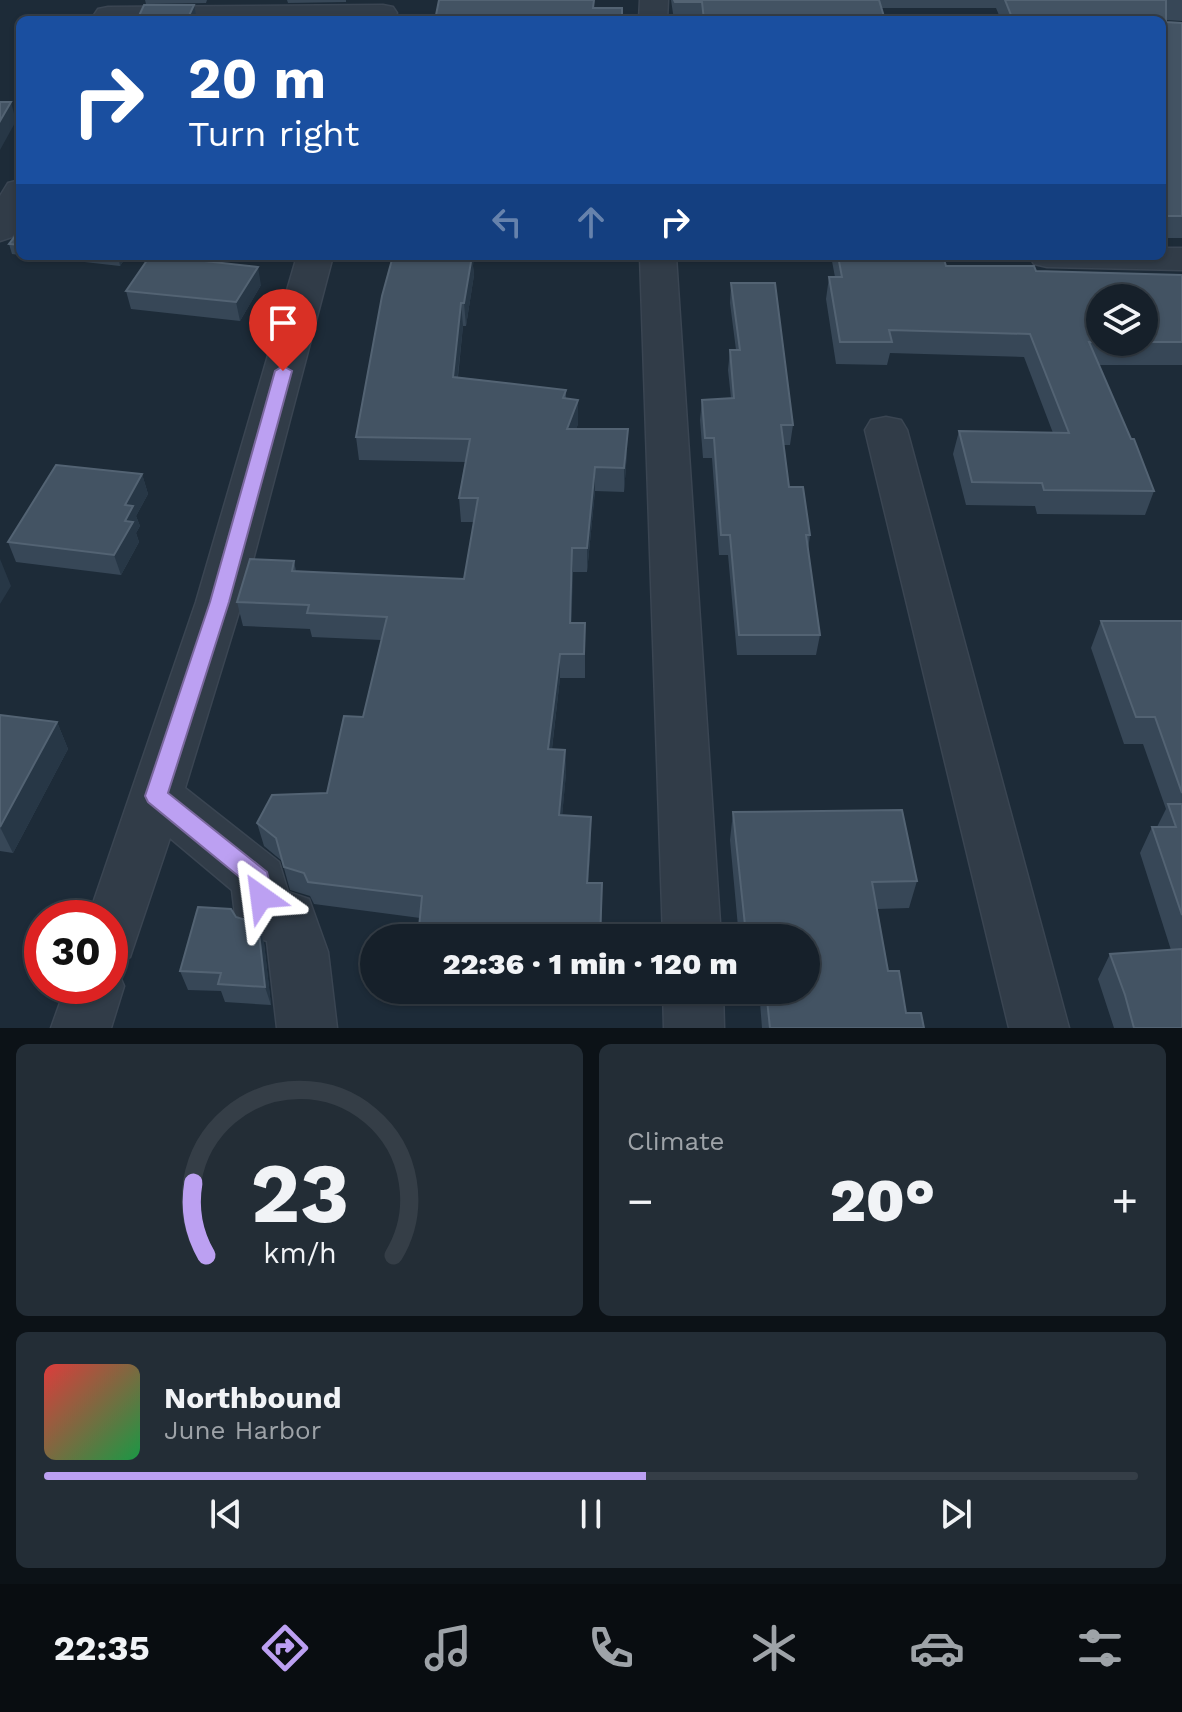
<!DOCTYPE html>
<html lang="en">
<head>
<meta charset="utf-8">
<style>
  :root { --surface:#16202a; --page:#232d36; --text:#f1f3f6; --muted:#9ea3a8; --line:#353e47; --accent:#bca0f2 }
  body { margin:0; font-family:"Work Sans",sans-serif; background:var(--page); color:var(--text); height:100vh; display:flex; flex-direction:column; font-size:30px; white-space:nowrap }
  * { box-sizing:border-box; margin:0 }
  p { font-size:26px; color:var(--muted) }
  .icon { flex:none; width:44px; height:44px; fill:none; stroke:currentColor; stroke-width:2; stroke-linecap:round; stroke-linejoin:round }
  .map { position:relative; height:1028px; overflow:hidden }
  .sheet { display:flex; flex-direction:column; gap:16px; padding:16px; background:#0c1217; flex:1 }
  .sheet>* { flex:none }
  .top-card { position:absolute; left:16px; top:16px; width:1150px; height:244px; border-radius:12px; box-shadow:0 2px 6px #0004,0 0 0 2px var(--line); background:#1a4fa0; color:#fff; overflow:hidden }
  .fabs { position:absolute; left:1086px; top:284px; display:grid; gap:16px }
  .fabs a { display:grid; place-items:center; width:72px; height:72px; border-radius:50%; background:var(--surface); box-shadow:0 2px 6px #0004,0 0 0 2px var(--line); font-size:40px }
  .speed { position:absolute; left:24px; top:900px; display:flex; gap:16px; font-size:40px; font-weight:700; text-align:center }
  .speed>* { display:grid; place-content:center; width:104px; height:104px; border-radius:50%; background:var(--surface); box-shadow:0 2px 6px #0004,0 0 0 2px var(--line); line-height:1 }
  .speed .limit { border:12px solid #d22; background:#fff; color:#111 }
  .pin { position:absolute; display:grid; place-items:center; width:68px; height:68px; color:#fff; margin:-82px -34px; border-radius:50% 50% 50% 0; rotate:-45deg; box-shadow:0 0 8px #0007 }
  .pin .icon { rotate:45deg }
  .me { position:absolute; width:88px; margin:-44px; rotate:329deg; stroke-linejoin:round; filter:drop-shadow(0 0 6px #0008) }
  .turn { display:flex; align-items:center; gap:28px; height:168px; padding:0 40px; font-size:36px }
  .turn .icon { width:104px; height:104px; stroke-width:2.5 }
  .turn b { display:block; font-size:56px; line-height:68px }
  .lanes { display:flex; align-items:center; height:76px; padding:0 40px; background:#0003; justify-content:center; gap:40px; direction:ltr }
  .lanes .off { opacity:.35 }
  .big { font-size:60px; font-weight:800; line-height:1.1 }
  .sheet .card { flex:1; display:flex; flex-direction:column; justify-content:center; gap:12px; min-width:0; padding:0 28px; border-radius:12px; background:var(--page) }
  .sheet .dial { align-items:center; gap:0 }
  .dial svg { height:208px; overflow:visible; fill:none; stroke:var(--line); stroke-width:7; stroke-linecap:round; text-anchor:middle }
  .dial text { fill:var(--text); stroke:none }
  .song { display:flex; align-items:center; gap:24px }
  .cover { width:96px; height:96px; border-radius:12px; background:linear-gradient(135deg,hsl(0 70% 55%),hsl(140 70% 35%)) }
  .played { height:8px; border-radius:4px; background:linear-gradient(90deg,var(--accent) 55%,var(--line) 55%) }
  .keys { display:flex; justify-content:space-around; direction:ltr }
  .heat { display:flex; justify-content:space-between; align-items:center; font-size:44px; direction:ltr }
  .sheet .tiles { flex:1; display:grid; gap:16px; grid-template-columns:1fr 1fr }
  .card:last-child { grid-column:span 2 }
  .trip { position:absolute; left:360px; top:924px; width:460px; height:80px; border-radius:40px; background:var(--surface); box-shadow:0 2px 6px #0004,0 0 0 2px var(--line); font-weight:800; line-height:80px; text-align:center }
  .dock { display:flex; height:128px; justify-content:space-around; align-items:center; background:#090d11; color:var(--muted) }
  .dock .icon { width:56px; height:56px }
  .dock .on { color:var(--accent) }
  .dock b { font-size:36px; color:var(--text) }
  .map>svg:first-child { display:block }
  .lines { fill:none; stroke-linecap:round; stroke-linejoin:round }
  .minor-casing { stroke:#3a4552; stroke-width:3 }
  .minor { fill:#313c48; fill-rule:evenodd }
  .wall { fill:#374757 }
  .shaded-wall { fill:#273746 }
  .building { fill:#435363; stroke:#536373; stroke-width:2 }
  .route { fill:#bca0f2; stroke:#7a689d; stroke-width:2 }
</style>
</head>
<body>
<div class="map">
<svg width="1182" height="1028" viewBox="0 0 1182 1028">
  <rect width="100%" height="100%" fill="#1d2b38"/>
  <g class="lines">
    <defs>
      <path id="minor" d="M 640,0 L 668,0 L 667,20 L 639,20 Z
        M 383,5 L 393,7 L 397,13 L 393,19 L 97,20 L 94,15 L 98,9 L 108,7 Z
        M 20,180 L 20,225 L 12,237 L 0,241 L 0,196 L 8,183 Z
        M 1162,248 L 1182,248 L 1182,270 L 1047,267 L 1034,264 L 1029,256 L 1162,256 Z
        M 297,256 L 333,256 L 242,602 L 185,788 L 279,862 L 288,892 L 309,899 L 328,952 L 337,1028 L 277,1028 L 267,941 L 243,933 L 235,915 L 232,890 L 170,838 L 130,957 L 111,965 L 116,967 L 124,986 L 111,1028 L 51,1028 L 66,986 L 110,986 L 110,918 L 88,918 L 196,602 Z
        M 640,256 L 676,256 L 721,938 L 663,938 Z
        M 886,417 L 901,420 L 907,430 L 1069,1028 L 1009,1028 L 865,430 L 871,420 Z
        M 663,990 L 723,990 L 724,1028 L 664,1028 Z"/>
    </defs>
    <use href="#minor" class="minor-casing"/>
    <use href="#minor" class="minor"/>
  </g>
  <path class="wall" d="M 145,0 L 207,0 L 206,3 L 146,4 Z
    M 287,0 L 346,0 L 346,2 L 288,3 Z
    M 671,0 L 1182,0 L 1182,21 L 1166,20 L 1166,22 L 1182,23 L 1182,238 L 1162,238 L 1162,20 L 1001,20 L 996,8 L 882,8 L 885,20 L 674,20 Z
    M 20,230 L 20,255 L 12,254 L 9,244 Z
    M 31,256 L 127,256 L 120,266 Z
    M 831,256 L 943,256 L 946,266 L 1036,271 L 1182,275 L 1182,365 L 1099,365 L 1154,491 L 1145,515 L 1037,514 L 1035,506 L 966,505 L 953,454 L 959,431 L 1053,433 L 1024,357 L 890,353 L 887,365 L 836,364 L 826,299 L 829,277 L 835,277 Z
    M 473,266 L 474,275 L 466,326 L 463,326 L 458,377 L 566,390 L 566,399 L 578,424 L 576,429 L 627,452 L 624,492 L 595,491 L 587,572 L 573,572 L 571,623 L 585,623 L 585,678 L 560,678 L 552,749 L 565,750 L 566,773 L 562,816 L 591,840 L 588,883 L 602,906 L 601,938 L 418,938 L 420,918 L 314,904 L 310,896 L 290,890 L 282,861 L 264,846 L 257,823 L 327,793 L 363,717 L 381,640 L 312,637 L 310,629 L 243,626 L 237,602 L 294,561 L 296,571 L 464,579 L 474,522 L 461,522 L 459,498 L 465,462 L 359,460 L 356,437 Z
    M 731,283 L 793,425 L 790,445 L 784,445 L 789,487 L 810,535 L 808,550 L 820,635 L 816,655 L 737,655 L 728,555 L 719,555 L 712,458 L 703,458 L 700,420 L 702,400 L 731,398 L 728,370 L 730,350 L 736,350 L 730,303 Z
    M 261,285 L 240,321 L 131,309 L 126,291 Z
    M 142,474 L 148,494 L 136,516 L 140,526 L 136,533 L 139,542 L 121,575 L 16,562 L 8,542 Z
    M 1101,621 L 1182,621 L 1182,1028 L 1114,1028 L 1098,979 L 1110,954 L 1171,950 L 1140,853 L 1152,827 L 1157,827 L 1166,809 L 1143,744 L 1124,744 L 1091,648 Z
    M 0,715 L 57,722 L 68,749 L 13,853 L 0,851 Z
    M 733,812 L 917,881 L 909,908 L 877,909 L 888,971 L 906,1013 L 924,1028 L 762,1028 L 759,990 L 806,990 L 806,938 L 739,938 L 730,840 Z
    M 236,917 L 258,924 L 264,943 L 271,1005 L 225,1002 L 221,991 L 188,990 L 180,971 Z
    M 477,990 L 598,990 L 598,1006 L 478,1000 Z"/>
  <path class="shaded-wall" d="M 194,5 L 197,20 L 187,20 Z
    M 11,102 L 16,121 L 0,150 L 0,121 Z
    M 118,256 L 127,256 L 120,266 Z
    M 470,256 L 475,256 L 473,266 L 474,275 L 466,326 L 464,303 Z
    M 258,267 L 261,285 L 240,321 L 236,302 Z
    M 461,303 L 463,326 L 455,400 L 453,377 Z
    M 578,400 L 578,424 L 568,453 L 567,429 Z
    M 628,429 L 627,452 L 624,492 L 624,468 Z
    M 595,467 L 595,491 L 587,572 L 587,548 Z
    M 142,474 L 148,494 L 136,516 L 140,526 L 136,533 L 139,542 L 121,575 L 114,555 L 125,521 L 125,505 Z
    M 572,548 L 573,572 L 571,647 L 570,623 Z
    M 0,559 L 11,586 L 0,604 Z
    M 560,654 L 560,678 L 549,773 L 548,749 Z
    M 57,722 L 68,749 L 13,853 L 0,827 Z
    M 565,750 L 566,773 L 560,839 L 559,815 Z
    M 591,817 L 591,840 L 587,905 L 587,883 Z
    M 258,924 L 264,943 L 271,1005 L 265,987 Z"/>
  <path class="building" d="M 439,0 L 594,0 L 593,8 L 622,8 L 622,20 L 435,20 Z
    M 674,0 L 879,0 L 885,20 L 704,20 L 702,2 L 675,2 Z
    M 1005,0 L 1166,0 L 1166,22 L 1182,23 L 1182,216 L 1162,216 L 1162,20 L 1013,20 Z
    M 144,5 L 194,5 L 187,20 L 137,20 Z
    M 0,102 L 11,102 L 0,121 Z
    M 20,230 L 20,245 L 9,244 Z
    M 150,256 L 159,256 L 258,267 L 236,302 L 126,291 Z
    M 393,256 L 472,256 L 464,303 L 461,303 L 453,377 L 566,390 L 563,398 L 578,400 L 567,429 L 628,429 L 624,468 L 595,467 L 587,548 L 572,548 L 570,623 L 585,623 L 584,654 L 560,654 L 548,749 L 565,750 L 559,815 L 591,817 L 587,883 L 602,883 L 600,938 L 418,938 L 422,896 L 308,882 L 304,873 L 284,867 L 276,838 L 257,823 L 272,795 L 327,793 L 344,716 L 363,717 L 387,617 L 307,613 L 309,605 L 237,602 L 250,559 L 294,561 L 292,571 L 464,579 L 478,498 L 459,498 L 470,439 L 356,437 L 382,296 Z
    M 838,256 L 943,256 L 946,266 L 1034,266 L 1036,271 L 1182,275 L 1182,342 L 1144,342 L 1144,298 L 1100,298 L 1100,342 L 1089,342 L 1131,439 L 1134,439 L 1154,491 L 1044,490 L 1042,483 L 972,482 L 959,431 L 1069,433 L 1030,334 L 889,330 L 892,342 L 840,342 L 829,277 L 842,277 Z
    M 731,283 L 775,283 L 793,425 L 781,425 L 789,487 L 803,487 L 810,535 L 806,535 L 820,635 L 739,635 L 730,535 L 721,535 L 714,438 L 705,438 L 702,400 L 734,398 L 730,350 L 740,350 Z
    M 56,465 L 142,474 L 125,505 L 133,506 L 125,521 L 133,522 L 114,555 L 8,542 Z
    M 1101,621 L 1182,621 L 1182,793 L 1155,717 L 1136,717 Z
    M 0,715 L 57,722 L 0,827 Z
    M 1168,804 L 1182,804 L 1182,915 L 1152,827 L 1176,827 Z
    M 902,810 L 917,881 L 872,882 L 888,971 L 899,971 L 906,1013 L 921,1013 L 924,1028 L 770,1028 L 766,990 L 806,990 L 806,938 L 760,938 L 759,925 L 745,925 L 733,812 Z
    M 198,907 L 231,909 L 236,917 L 258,924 L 265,987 L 218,984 L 221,973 L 180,971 Z
    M 1182,949 L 1182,1028 L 1134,1028 L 1125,995 L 1110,954 Z"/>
  <path class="route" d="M 283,366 L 292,371 L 229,602 L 168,793 L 267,872 L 273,897 L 269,904 L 261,907 L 253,904 L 248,884 L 148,802 L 145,796 L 210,602 L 275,371 Z"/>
</svg>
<div class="fabs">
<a><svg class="icon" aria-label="layers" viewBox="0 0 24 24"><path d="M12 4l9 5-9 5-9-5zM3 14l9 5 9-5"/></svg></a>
</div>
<div class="speed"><div class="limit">30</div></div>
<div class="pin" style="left:283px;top:371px;background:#d93025"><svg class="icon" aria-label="arrive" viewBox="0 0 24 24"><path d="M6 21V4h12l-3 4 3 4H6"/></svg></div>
<svg class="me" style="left:261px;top:897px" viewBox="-20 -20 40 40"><path d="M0-17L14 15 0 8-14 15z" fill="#bca0f2" stroke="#fff" stroke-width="4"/></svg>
<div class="trip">22:36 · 1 min · 120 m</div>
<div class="top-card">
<div class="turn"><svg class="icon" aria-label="right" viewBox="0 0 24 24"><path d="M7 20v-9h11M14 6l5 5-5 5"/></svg><div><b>20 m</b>Turn right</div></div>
<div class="lanes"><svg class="icon off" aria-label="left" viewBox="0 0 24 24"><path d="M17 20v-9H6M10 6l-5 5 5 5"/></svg><svg class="icon off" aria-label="ahead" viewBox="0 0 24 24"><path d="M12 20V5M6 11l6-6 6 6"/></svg><svg class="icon" aria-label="right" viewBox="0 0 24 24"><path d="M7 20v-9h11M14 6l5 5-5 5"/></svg></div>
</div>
</div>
<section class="sheet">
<div class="tiles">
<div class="card dial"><svg viewBox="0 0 100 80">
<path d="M14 69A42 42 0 1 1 86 69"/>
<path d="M14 69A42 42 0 0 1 9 41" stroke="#bca0f2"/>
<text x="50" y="56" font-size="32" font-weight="700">23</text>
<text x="50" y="72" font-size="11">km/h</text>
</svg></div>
<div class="card"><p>Climate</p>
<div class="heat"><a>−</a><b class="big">20°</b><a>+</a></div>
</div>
<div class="card">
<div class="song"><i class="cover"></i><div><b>Northbound</b><p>June Harbor</p></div></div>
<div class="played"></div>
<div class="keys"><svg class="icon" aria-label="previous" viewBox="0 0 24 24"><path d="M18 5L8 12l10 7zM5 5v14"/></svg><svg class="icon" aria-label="pause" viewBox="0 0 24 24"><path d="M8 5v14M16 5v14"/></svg><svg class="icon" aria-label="next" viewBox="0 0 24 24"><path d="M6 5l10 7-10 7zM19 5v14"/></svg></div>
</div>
</div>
</section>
<nav class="dock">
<b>22:35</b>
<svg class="icon on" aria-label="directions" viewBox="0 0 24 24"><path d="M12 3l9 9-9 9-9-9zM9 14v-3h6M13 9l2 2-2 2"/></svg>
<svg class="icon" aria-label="music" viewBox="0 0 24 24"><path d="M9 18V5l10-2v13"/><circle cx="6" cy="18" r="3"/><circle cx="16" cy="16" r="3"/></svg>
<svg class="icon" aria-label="phone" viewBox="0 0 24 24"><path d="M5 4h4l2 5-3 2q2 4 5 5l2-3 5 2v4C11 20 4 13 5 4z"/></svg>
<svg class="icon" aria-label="climate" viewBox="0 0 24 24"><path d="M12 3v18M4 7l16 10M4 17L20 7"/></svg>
<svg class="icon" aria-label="car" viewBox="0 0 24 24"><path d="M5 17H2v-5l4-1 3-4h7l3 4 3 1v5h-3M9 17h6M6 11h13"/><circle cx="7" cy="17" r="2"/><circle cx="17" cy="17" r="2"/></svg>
<svg class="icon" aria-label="filters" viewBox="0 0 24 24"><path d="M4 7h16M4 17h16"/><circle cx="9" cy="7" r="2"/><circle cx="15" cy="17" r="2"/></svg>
</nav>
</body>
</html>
